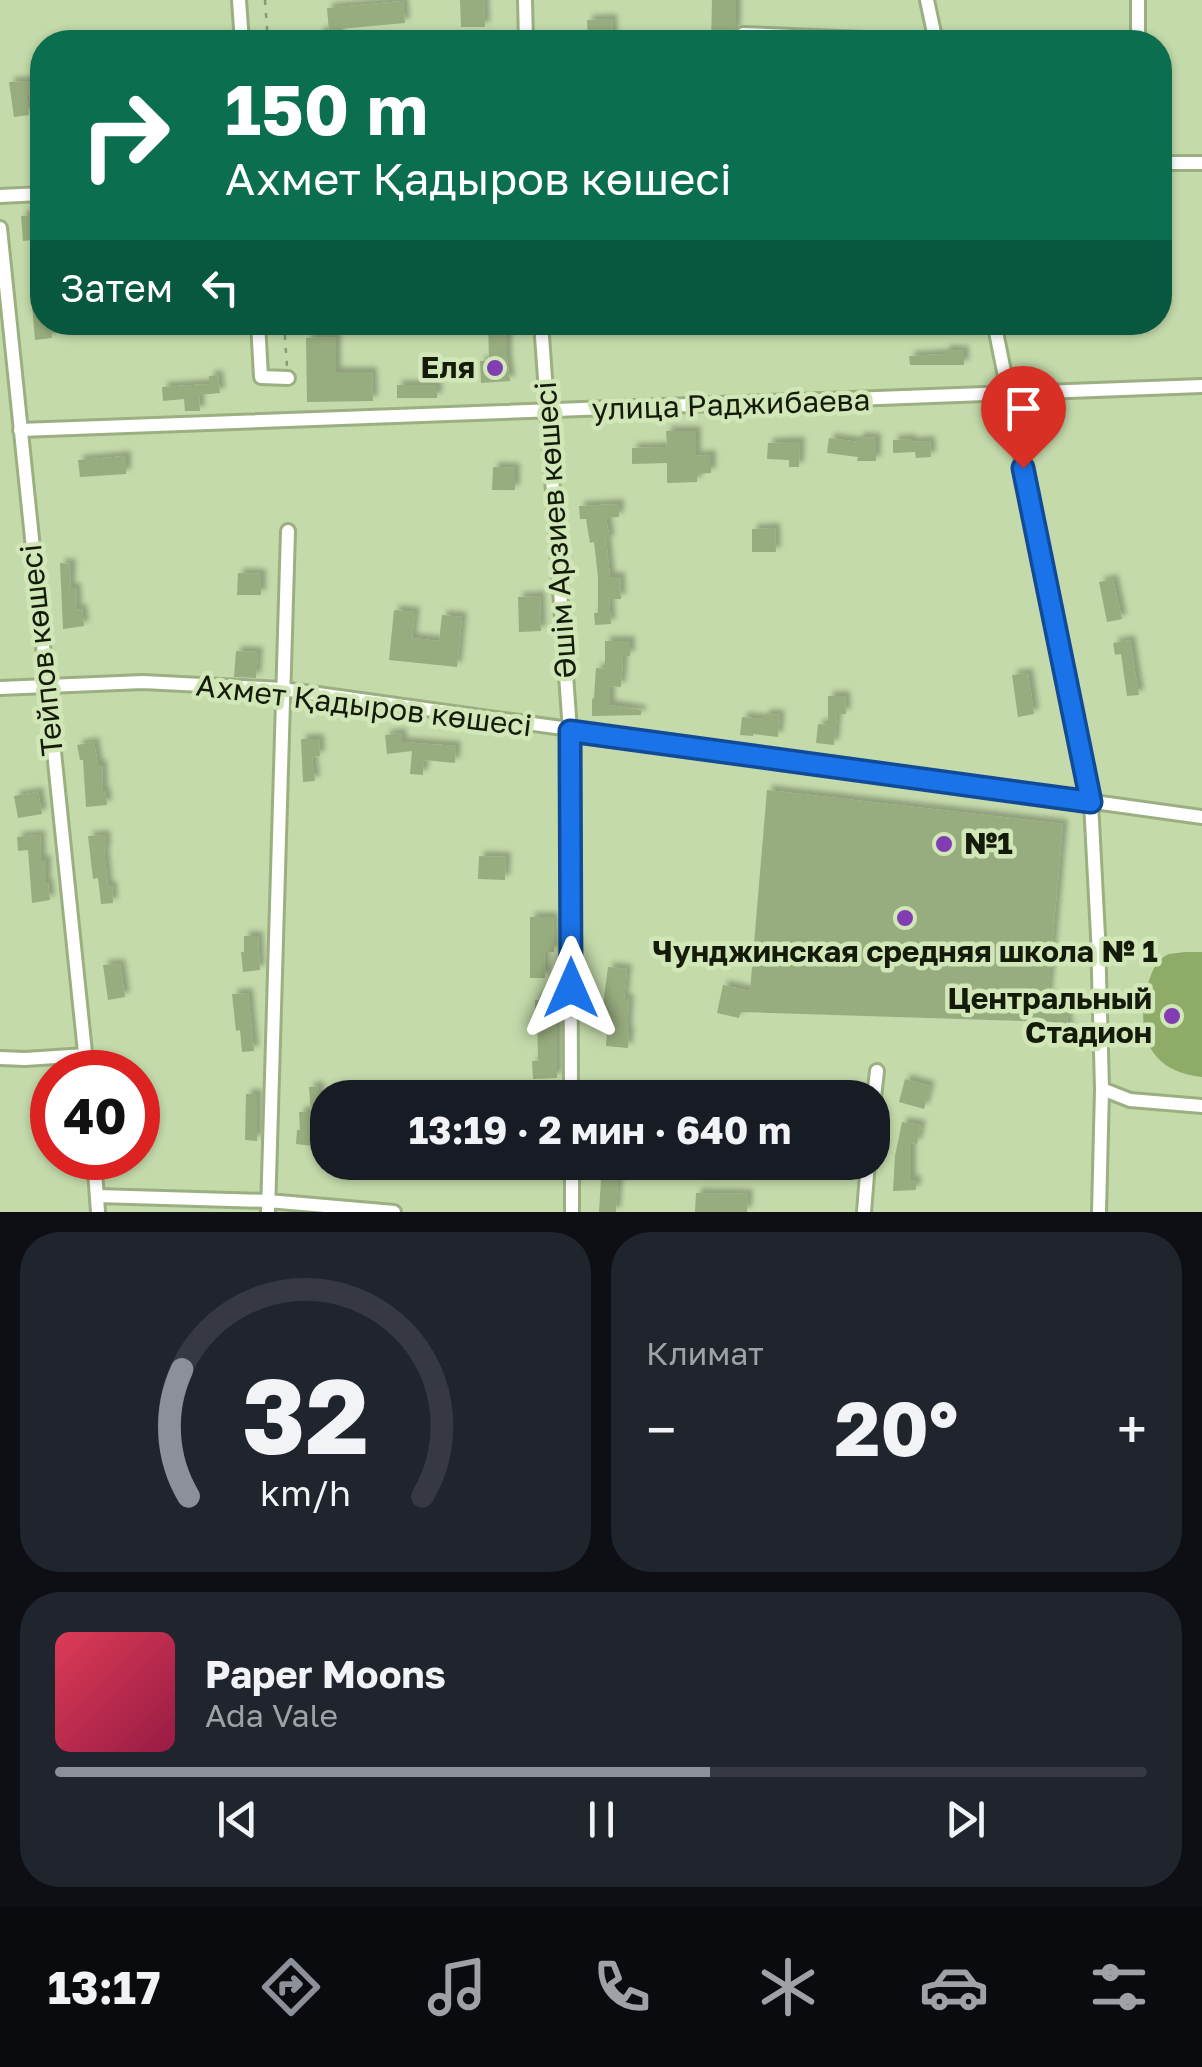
<!DOCTYPE html>
<html lang="ru">
<head>
<meta charset="utf-8">
<style>
  :root { --surface:#171b24; --page:#20242c; --text:#f1f3f6; --muted:#9ea1a6; --line:#363941; --accent:#8c9099 }
  body { margin:0; font-family:"Golos Text",sans-serif; background:var(--page); color:var(--text); height:100vh; display:flex; flex-direction:column; font-size:38px; white-space:nowrap }
  * { box-sizing:border-box; margin:0 }
  p { font-size:32px; color:var(--muted) }
  .icon { flex:none; width:55px; height:55px; fill:none; stroke:currentColor; stroke-width:2; stroke-linecap:round; stroke-linejoin:round }
  .map { position:relative; height:1212px; overflow:hidden }
  .drawer { display:flex; flex-direction:column; gap:20px; padding:20px; background:#0d0f14; flex:1 }
  .drawer>* { flex:none }
  .hud { position:absolute; left:30px; top:30px; width:1142px; height:305px; border-radius:40px; box-shadow:0 2px 8px #0004; background:#0b6e4f; color:#fff; overflow:hidden }
  .speed { position:absolute; left:30px; top:1050px; display:flex; gap:20px; font-size:50px; font-weight:700; text-align:center }
  .speed>* { display:grid; place-content:center; width:130px; height:130px; border-radius:50%; background:var(--surface); box-shadow:0 2px 8px #0004; line-height:1 }
  .speed .limit { border:15px solid #d22; background:#fff; color:#111 }
  .pin { position:absolute; display:grid; place-items:center; width:85px; height:85px; color:#fff; margin:-102px -42px; border-radius:50% 50% 50% 0; rotate:-45deg; box-shadow:0 0 10px #0007 }
  .pin .icon { rotate:45deg }
  .me { position:absolute; width:110px; margin:-55px; rotate:0deg; stroke-linejoin:round; filter:drop-shadow(0 0 8px #0008) }
  .turn { display:flex; align-items:center; gap:35px; height:210px; padding:0 30px; font-size:45px }
  .turn .icon { width:130px; height:130px; stroke-width:2.5 }
  .turn b { display:block; font-size:70px; line-height:85px }
  .then { display:flex; align-items:center; height:95px; padding:0 30px; background:#0003; gap:20px; font-size:38px }
  .big { font-size:75px; font-weight:700; line-height:1.1 }
  .drawer .card { flex:1; display:flex; flex-direction:column; justify-content:center; gap:15px; min-width:0; padding:0 35px; border-radius:40px; background:var(--page) }
  .drawer .dial { align-items:center; gap:0 }
  .dial svg { height:260px; overflow:visible; fill:none; stroke:var(--line); stroke-width:7; stroke-linecap:round; text-anchor:middle }
  .dial text { fill:var(--text); stroke:none }
  .song { display:flex; align-items:center; gap:30px }
  .cover { width:120px; height:120px; border-radius:15px; background:linear-gradient(135deg,hsl(350 70% 55%),hsl(340 70% 35%)) }
  .played { height:10px; border-radius:5px; background:linear-gradient(90deg,var(--accent) 60%,var(--line) 60%) }
  .keys { display:flex; justify-content:space-around; direction:ltr }
  .heat { display:flex; justify-content:space-between; align-items:center; font-size:55px; direction:ltr }
  .drawer .tiles { flex:1; display:grid; gap:20px; grid-template-columns:1fr 1fr }
  .card:last-child { grid-column:span 2 }
  .trip { position:absolute; left:310px; top:1080px; width:580px; height:100px; border-radius:40px; background:var(--surface); box-shadow:0 2px 8px #0004; font-weight:700; line-height:100px; text-align:center }
  .tabs { display:flex; height:160px; justify-content:space-around; align-items:center; background:#090b0e; color:var(--muted) }
  .tabs .icon { width:70px; height:70px }
  .tabs .current { color:var(--accent) }
  .tabs b { font-size:45px; color:var(--text) }
  .map>svg:first-child { display:block }
  .green { fill:#8eab67 }
  .building { fill:#98ad7f; filter:url(#shadow) }
  .lines { fill:none; stroke-linecap:round; stroke-linejoin:round }
  .minor-casing { stroke:#9baf81; stroke-width:18 }
  .path { stroke:#899974; stroke-width:2.5; stroke-dasharray:5 8; stroke-linecap:butt }
  .minor { stroke:#fff; stroke-width:12 }
  .route-casing { stroke:#114b97; stroke-width:25 }
  .route { stroke:#1a73e8; stroke-width:18 }
  .poi-dot { fill:#803eb2; stroke:#d1e7b7; stroke-width:4 }
  .labels { text-anchor:middle; stroke-width:9; stroke-linejoin:round; paint-order:stroke }
  .poi-label { font-size:30px; font-weight:bold; fill:#141b0a; stroke:#d1e7b7; text-anchor:end }
  .street-label { font-size:30px; fill:#141b0a; stroke:#d1e7b7 }
</style>
</head>
<body>
<div class="map">
<svg width="1202" height="1212" viewBox="0 0 1202 1212">
  <defs>
    <filter id="shadow"><feDropShadow dx="5" dy="-5" stdDeviation="2.5" flood-color="#0004"/></filter>
  </defs>
  <rect width="100%" height="100%" fill="#c4daaa"/>
  <path class="green" d="M 1185,952 L 1202,952 L 1202,1077 C 1153,1072 1136,1039 1146,993 C 1149,979 1154,960 1169,954 C 1174,953 1180,953 1185,952 Z"/>
  <path class="building" d="M 460,0 L 484,0 L 485,27 L 461,27 Z
    M 712,0 L 736,0 L 736,27 L 733,35 L 736,42 L 711,42 Z
    M 403,1 L 405,23 L 339,29 L 339,42 L 319,42 L 319,32 L 329,32 L 327,8 Z
    M 612,19 L 613,42 L 588,42 L 587,20 Z
    M 30,81 L 31,94 L 26,94 L 29,115 L 14,117 L 9,82 Z
    M 42,214 L 42,239 L 23,241 L 21,216 Z
    M 42,292 L 42,322 L 51,322 L 52,338 L 35,340 L 31,293 Z
    M 488,322 L 507,322 L 507,359 L 510,381 L 481,383 L 480,361 L 489,360 Z
    M 336,337 L 336,372 L 372,372 L 373,401 L 307,402 L 306,338 Z
    M 945,350 L 964,351 L 964,365 L 910,365 L 909,356 L 945,354 Z
    M 218,375 L 220,393 L 199,395 L 200,411 L 185,411 L 184,399 L 163,401 L 162,387 L 209,384 L 209,376 Z
    M 397,385 L 437,385 L 437,398 L 397,398 Z
    M 666,431 L 696,431 L 696,456 L 711,455 L 711,473 L 697,474 L 697,482 L 667,483 L 667,463 L 632,464 L 632,448 L 667,447 Z
    M 858,437 L 876,438 L 876,461 L 857,461 L 858,457 L 827,453 L 829,438 L 858,442 Z
    M 910,439 L 911,442 L 930,441 L 931,457 L 916,458 L 915,452 L 893,453 L 893,440 Z
    M 790,442 L 800,442 L 799,467 L 789,467 L 789,460 L 767,459 L 768,443 Z
    M 126,456 L 126,474 L 80,477 L 78,460 Z
    M 493,467 L 515,468 L 515,490 L 492,490 Z
    M 619,504 L 619,517 L 606,518 L 610,540 L 606,540 L 610,577 L 620,577 L 621,599 L 609,599 L 611,624 L 595,625 L 594,613 L 598,613 L 598,577 L 594,542 L 590,543 L 586,519 L 580,519 L 579,506 Z
    M 775,528 L 776,552 L 752,552 L 752,529 Z
    M 60,563 L 71,564 L 70,588 L 76,588 L 77,610 L 82,609 L 84,626 L 63,629 Z
    M 238,573 L 261,574 L 261,595 L 237,595 Z
    M 1113,579 L 1122,619 L 1107,622 L 1099,582 Z
    M 540,596 L 541,631 L 519,632 L 518,597 Z
    M 394,610 L 415,612 L 412,638 L 439,641 L 442,615 L 462,617 L 457,667 L 389,660 Z
    M 1130,640 L 1139,695 L 1127,696 L 1121,654 L 1115,655 L 1113,643 Z
    M 605,641 L 630,641 L 630,656 L 623,656 L 621,687 L 610,686 L 610,705 L 641,710 L 641,715 L 592,716 L 592,699 L 594,698 L 596,668 L 605,669 Z
    M 236,651 L 258,652 L 256,678 L 234,677 Z
    M 1028,673 L 1034,714 L 1018,717 L 1012,675 Z
    M 828,696 L 845,696 L 846,714 L 837,714 L 834,745 L 816,743 L 818,724 L 828,725 Z
    M 765,714 L 780,715 L 778,737 L 753,734 L 753,736 L 740,735 L 742,717 L 764,719 Z
    M 401,733 L 402,742 L 456,746 L 455,763 L 424,760 L 423,775 L 410,774 L 412,751 L 387,754 L 385,735 Z
    M 301,739 L 319,739 L 320,756 L 312,757 L 315,781 L 303,782 Z
    M 94,742 L 98,765 L 102,765 L 103,791 L 105,791 L 107,805 L 86,807 L 83,760 L 80,760 L 77,745 Z
    M 767,790 L 1063,824 L 1047,1002 L 1066,1001 L 1069,1043 L 1053,1042 L 1053,1022 L 741,1012 L 739,1018 L 717,1013 L 723,985 L 750,991 Z
    M 38,792 L 42,814 L 18,818 L 14,796 Z
    M 40,835 L 41,860 L 46,860 L 46,884 L 48,883 L 50,900 L 32,903 L 28,850 L 18,851 L 17,837 Z
    M 105,835 L 106,850 L 104,851 L 108,887 L 112,886 L 113,903 L 101,904 L 98,878 L 93,879 L 88,836 Z
    M 479,856 L 506,857 L 505,880 L 478,879 Z
    M 530,917 L 553,917 L 554,952 L 544,952 L 545,978 L 530,978 Z
    M 244,936 L 258,936 L 260,970 L 243,972 L 241,952 L 244,952 Z
    M 120,964 L 125,997 L 108,1000 L 103,965 Z
    M 608,967 L 627,969 L 624,999 L 629,999 L 627,1031 L 629,1031 L 628,1048 L 606,1046 L 608,1013 L 602,1013 Z
    M 248,993 L 254,1051 L 242,1052 L 240,1030 L 236,1031 L 232,994 Z
    M 553,999 L 554,1024 L 557,1024 L 557,1078 L 533,1079 L 532,1061 L 538,1061 L 537,1013 L 535,1013 L 535,1000 Z
    M 905,1079 L 930,1086 L 924,1109 L 899,1102 Z
    M 319,1086 L 319,1122 L 316,1122 L 314,1146 L 296,1144 L 297,1130 L 300,1130 L 299,1112 L 311,1112 L 309,1087 Z
    M 246,1094 L 257,1094 L 257,1141 L 245,1140 Z
    M 902,1122 L 921,1125 L 917,1144 L 911,1143 L 911,1180 L 916,1180 L 916,1190 L 893,1191 L 895,1156 Z
    M 601,1179 L 618,1180 L 616,1212 L 599,1212 Z
    M 696,1193 L 748,1194 L 747,1212 L 695,1212 Z"/>
  <g class="lines">
    <defs>
      <path id="minor" d="M 239,0 L 242,42
        M 525,0 L 526,42
        M 743,34 L 936,42 L 927,0
        M 1138,42 L 1138,0
        M 1160,163 L 1202,163
        M 0,196 L 42,194
        M 0,228 L 87,1072
        M 258,322 L 261,377 L 288,378
        M 541,322 L 570,731 L 571,1098
        M 994,322 L 1091,802 L 1098,936 L 1102,1089 L 1099,1212
        M 20,430 L 1202,386
        M 0,688 L 143,682 L 282,689 L 1202,817
        M 0,1058 L 25,1059 L 86,1055
        M 1102,1089 L 1130,1100 L 1202,1106
        M 872,1115 L 877,1071
        M 94,1158 L 98,1212
        M 572,1162 L 572,1212
        M 97,1196 L 268,1201 L 394,1212
        M 268,1212 L 288,531
        M 864,1212 L 868,1162"/>
    </defs>
    <use href="#minor" class="minor-casing"/>
    <path class="path" d="M 265,0 L 268,42
      M 284,322 L 287,367"/>
    <use href="#minor" class="minor"/>
  </g>
  <g class="lines">
    <defs>
      <path id="route" d="M 571,988 L 570,731 L 1091,802 L 1023,468"/>
    </defs>
    <use href="#route" class="route-casing"/>
    <use href="#route" class="route"/>
  </g>
  <g class="poi-dot">
    <circle cx="495" cy="368" r="10"/>
    <circle cx="944" cy="844" r="10"/>
    <circle cx="905" cy="918" r="10"/>
    <circle cx="1172" cy="1016" r="10"/>
  </g>
  <g class="labels">
    <g class="poi-label">
      <text x="475" y="378">Еля</text>
      <text x="964" y="854" text-anchor="start">№1</text>
      <text x="905" y="962" text-anchor="middle">Чунджинская средняя школа № 1</text>
      <text x="1152" y="1009">Центральный<tspan x="1152" dy="34">Стадион</tspan></text>
    </g>
    <g class="street-label">
      <text transform="translate(731 405) rotate(-2)" y="10">улица Раджибаева</text>
      <text transform="translate(556 530) rotate(-94)" y="10">Әшім Арзиев көшесі</text>
      <text transform="translate(42 650) rotate(-96)" y="10">Тейпов көшесі</text>
      <text transform="translate(364 706) rotate(7)" y="10">Ахмет Қадыров көшесі</text>
    </g>
  </g>
</svg>
<div class="speed"><div class="limit">40</div></div>
<div class="pin" style="left:1023px;top:468px;background:#d93025"><svg class="icon" aria-label="arrive" viewBox="0 0 24 24"><path d="M6 21V4h12l-3 4 3 4H6"/></svg></div>
<svg class="me" style="left:571px;top:988px" viewBox="-20 -20 40 40"><path d="M0-17L14 15 0 8-14 15z" fill="#1a73e8" stroke="#fff" stroke-width="4"/></svg>
<div class="trip">13:19 · 2 мин · 640 m</div>
<div class="hud">
<div class="turn"><svg class="icon" aria-label="right" viewBox="0 0 24 24"><path d="M7 20v-9h11M14 6l5 5-5 5"/></svg><div><b>150 m</b>Ахмет Қадыров көшесі</div></div>
<div class="then">Затем<svg class="icon" aria-label="left" viewBox="0 0 24 24"><path d="M17 20v-9H6M10 6l-5 5 5 5"/></svg></div>
</div>
</div>
<section class="drawer">
<div class="tiles">
<div class="card dial"><svg viewBox="0 0 100 80">
<path d="M14 69A42 42 0 1 1 86 69"/>
<path d="M14 69A42 42 0 0 1 12 30" stroke="#8c9099"/>
<text x="50" y="56" font-size="32" font-weight="700">32</text>
<text x="50" y="72" font-size="11">km/h</text>
</svg></div>
<div class="card"><p>Климат</p>
<div class="heat"><a>−</a><b class="big">20°</b><a>+</a></div>
</div>
<div class="card">
<div class="song"><i class="cover"></i><div><b>Paper Moons</b><p>Ada Vale</p></div></div>
<div class="played"></div>
<div class="keys"><svg class="icon" aria-label="previous" viewBox="0 0 24 24"><path d="M18 5L8 12l10 7zM5 5v14"/></svg><svg class="icon" aria-label="pause" viewBox="0 0 24 24"><path d="M8 5v14M16 5v14"/></svg><svg class="icon" aria-label="next" viewBox="0 0 24 24"><path d="M6 5l10 7-10 7zM19 5v14"/></svg></div>
</div>
</div>
</section>
<nav class="tabs">
<b>13:17</b>
<svg class="icon current" aria-label="directions" viewBox="0 0 24 24"><path d="M12 3l9 9-9 9-9-9zM9 14v-3h6M13 9l2 2-2 2"/></svg>
<svg class="icon" aria-label="music" viewBox="0 0 24 24"><path d="M9 18V5l10-2v13"/><circle cx="6" cy="18" r="3"/><circle cx="16" cy="16" r="3"/></svg>
<svg class="icon" aria-label="phone" viewBox="0 0 24 24"><path d="M5 4h4l2 5-3 2q2 4 5 5l2-3 5 2v4C11 20 4 13 5 4z"/></svg>
<svg class="icon" aria-label="climate" viewBox="0 0 24 24"><path d="M12 3v18M4 7l16 10M4 17L20 7"/></svg>
<svg class="icon" aria-label="car" viewBox="0 0 24 24"><path d="M5 17H2v-5l4-1 3-4h7l3 4 3 1v5h-3M9 17h6M6 11h13"/><circle cx="7" cy="17" r="2"/><circle cx="17" cy="17" r="2"/></svg>
<svg class="icon" aria-label="filters" viewBox="0 0 24 24"><path d="M4 7h16M4 17h16"/><circle cx="9" cy="7" r="2"/><circle cx="15" cy="17" r="2"/></svg>
</nav>
</body>
</html>
